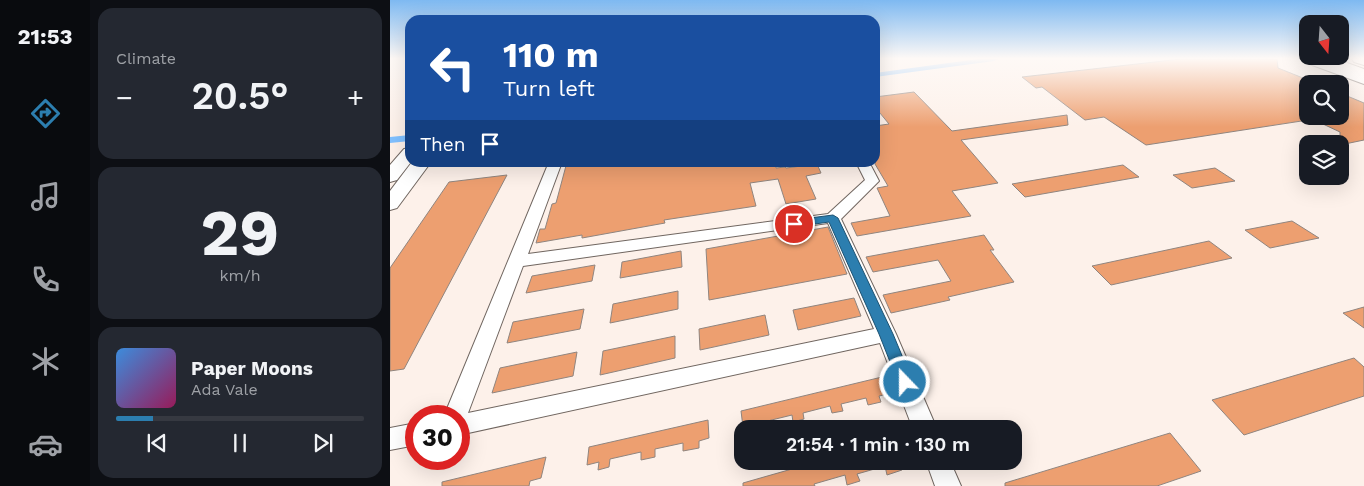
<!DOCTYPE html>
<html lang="en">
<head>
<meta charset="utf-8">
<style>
  :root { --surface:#171b24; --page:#242831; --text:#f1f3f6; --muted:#9ea1a6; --line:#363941; --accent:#2c7eaf }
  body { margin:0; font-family:"Work Sans",sans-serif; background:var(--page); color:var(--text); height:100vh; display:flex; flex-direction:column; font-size:19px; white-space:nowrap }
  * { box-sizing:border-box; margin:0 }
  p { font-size:16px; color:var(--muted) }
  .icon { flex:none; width:28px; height:28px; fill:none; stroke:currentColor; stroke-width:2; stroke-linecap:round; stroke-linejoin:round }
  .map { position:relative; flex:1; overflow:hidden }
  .details { display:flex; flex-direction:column; gap:8px; padding:8px; background:#0d0f14; width:300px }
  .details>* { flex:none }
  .hud { position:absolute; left:15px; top:15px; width:475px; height:152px; border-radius:15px; box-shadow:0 5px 20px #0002; background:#1a4fa0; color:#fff; overflow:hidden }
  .needle { width:32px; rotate:163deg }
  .buttons { position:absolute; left:909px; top:15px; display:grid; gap:10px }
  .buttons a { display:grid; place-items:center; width:50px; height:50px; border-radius:10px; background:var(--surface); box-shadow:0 5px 20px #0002; font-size:25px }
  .speed { position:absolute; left:15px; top:405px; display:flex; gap:10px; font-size:25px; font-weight:700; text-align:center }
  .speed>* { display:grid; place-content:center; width:65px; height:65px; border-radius:50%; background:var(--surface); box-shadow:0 5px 20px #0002; line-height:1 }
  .speed .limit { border:8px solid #d22; background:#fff; color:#111 }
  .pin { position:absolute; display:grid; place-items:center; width:42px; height:42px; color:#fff; margin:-21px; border:2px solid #fff; border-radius:50%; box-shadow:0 1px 5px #0007 }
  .me { position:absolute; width:55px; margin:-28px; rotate:338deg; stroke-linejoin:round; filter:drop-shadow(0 0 4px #0008) }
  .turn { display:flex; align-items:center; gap:18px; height:105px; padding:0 15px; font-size:22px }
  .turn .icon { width:65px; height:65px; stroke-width:2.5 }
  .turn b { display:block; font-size:35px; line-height:42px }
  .then { display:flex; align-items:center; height:48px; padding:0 15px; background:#0003; gap:10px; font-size:19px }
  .big { font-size:38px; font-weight:600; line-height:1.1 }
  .details .tile { flex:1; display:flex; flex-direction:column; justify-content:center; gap:8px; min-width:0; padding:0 18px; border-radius:15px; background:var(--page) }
  .details .dial { align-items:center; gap:0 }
  .dial b { font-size:65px; line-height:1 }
  .song { display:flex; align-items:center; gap:15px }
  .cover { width:60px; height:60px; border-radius:8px; background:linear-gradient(135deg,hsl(210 70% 55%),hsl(330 70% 35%)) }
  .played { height:5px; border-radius:2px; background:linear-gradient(90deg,var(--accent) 15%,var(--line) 15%) }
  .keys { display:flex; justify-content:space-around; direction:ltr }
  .heat { display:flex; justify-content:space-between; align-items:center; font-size:28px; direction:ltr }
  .trip { position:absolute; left:344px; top:420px; width:288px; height:50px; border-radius:15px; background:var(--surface); box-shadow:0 5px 20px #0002; font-weight:600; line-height:50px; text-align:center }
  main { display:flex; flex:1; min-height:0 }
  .tab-bar { display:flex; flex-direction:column; width:90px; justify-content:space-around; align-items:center; background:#090b0e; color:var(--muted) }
  .tab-bar .icon { width:35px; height:35px }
  .tab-bar .on { color:var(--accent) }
  .tab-bar b { font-size:22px; color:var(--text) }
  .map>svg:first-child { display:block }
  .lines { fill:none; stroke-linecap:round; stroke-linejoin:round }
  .canal { fill:#80c0ff; fill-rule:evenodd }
  .building { fill:#ed9f70; stroke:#90857f }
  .minor-casing { stroke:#706660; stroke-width:2 }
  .secondary-casing { stroke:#706660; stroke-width:2 }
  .primary-casing { stroke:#706660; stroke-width:2 }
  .minor { fill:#fff; fill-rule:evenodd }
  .secondary { fill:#fff; fill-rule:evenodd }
  .primary { fill:#fff; fill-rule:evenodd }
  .route { fill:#2c7eaf; stroke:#1d5272 }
</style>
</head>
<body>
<main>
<nav class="tab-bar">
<b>21:53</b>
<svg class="icon on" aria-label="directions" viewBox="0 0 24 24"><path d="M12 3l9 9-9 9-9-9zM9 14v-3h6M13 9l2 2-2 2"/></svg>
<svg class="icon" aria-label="music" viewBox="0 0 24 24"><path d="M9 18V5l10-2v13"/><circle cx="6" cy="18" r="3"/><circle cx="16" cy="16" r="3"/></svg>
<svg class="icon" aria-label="phone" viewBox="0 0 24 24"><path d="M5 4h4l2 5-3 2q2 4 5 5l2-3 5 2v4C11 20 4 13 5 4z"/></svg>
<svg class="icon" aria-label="climate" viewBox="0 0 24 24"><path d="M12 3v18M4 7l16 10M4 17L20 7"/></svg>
<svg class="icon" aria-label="car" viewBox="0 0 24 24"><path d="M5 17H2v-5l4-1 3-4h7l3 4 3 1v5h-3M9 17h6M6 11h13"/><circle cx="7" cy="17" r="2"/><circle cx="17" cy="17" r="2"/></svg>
</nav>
<section class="details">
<div class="tile"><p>Climate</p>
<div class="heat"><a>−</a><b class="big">20.5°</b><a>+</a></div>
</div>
<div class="tile dial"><b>29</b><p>km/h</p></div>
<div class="tile">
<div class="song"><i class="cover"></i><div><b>Paper Moons</b><p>Ada Vale</p></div></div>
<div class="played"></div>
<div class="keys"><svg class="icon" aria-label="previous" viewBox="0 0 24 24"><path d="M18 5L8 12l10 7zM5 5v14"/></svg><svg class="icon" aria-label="pause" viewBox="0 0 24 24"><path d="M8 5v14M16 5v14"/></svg><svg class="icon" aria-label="next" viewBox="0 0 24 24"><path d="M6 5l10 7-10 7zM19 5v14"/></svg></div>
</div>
</section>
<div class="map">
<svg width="974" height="486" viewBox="0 0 974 486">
  <rect width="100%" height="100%" fill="#fdf1ea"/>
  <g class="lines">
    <path class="canal" d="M 588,59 L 608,59 L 604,61 L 485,77 L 485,73 Z
      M 20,135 L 20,141 L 0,143 L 0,137 Z"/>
  </g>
  <path class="building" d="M 791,59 L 887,59 L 888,68 L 918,80 L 918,116 L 950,116 L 950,93 L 974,103 L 974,140 L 950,145 L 950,132 L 918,117 L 918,120 L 756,145 L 714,117 L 695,120 L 652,87 L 646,88 L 632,77 Z
    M 524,92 L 562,131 L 677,115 L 678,125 L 571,140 L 608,183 L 562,191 L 581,216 L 467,236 L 461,223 L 500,216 L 487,188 L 498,186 L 485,164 L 485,126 L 499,124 L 485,107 L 485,97 Z
    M 177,162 L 386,162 L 386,168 L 395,167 L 396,168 L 427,164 L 431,173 L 416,176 L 426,199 L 396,204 L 388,179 L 360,183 L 366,206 L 274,220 L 275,223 L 192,238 L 192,235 L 146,243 L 150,229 L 155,229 L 162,204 L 166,203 Z
    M 733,165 L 749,177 L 635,197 L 622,184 Z
    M 825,168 L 845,181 L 802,188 L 783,175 Z
    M 117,175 L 14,369 L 0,371 L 0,268 L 59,182 Z
    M 902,221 L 929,238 L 880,248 L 855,230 Z
    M 438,227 L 457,274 L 319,300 L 316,249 Z
    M 594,235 L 604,250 L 600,250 L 624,282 L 558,297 L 560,300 L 501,313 L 493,295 L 561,281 L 548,260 L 483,272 L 476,257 Z
    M 819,241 L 842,258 L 721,285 L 702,266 Z
    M 291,251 L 292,267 L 230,278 L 232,262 Z
    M 205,265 L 202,281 L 136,293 L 142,276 Z
    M 288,291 L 288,309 L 220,323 L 223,304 Z
    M 464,298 L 471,316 L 408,330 L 403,310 Z
    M 974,307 L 974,328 L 953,313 Z
    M 194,309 L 190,329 L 117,343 L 123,322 Z
    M 375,315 L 379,335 L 310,350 L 309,329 Z
    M 285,336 L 285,358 L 210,375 L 213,351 Z
    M 187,352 L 183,376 L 102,393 L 110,368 Z
    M 964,358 L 974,367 L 974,396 L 854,435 L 822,400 Z
    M 492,377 L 498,394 L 489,396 L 491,402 L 478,405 L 476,398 L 451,404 L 453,411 L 442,413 L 440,406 L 413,413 L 414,419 L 403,422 L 402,415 L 353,427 L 351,411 Z
    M 318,420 L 319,438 L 309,441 L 309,448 L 293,451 L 293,443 L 265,449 L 265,457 L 251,460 L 251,452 L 220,459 L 219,467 L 208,470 L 209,462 L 197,465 L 199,447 Z
    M 780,433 L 811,471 L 767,486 L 615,486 L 615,483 Z
    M 156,457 L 151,478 L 140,481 L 139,486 L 52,486 L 52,482 Z
    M 430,461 L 508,461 L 512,470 L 497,475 L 495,466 L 467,474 L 470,481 L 457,485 L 455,475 L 424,484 L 425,486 L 353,486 L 353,483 Z"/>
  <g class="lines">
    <defs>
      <path id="minor" d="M 159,162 L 172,162 L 138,254 L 438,214 L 475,180 L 466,162 L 479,162 L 489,181 L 451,219 L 506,334 L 547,429 L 523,429 L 490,343 L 69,435 L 69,416 L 54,416 ZM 438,223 L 484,329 L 78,413 L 133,266 Z
        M 26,423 L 26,445 L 0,450 L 0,428 Z
        M 536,461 L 560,461 L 571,486 L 545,486 Z"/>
      <path id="secondary" d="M 912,59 L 929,59 L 974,75 L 974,84 L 914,62 Z
        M 962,59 L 974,59 L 974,65 L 964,62 Z
        M 20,148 L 21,162 L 7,180 L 0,182 L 0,165 L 14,149 Z
        M 22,162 L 41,162 L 7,208 L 0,210 L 0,191 Z"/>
      <path id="primary" d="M 926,59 L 946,59 L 974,69 L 974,78 L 928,62 Z"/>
    </defs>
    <use href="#minor" class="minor-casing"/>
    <use href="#secondary" class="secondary-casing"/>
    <use href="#primary" class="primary-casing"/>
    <use href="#minor" class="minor"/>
    <use href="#secondary" class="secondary"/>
    <use href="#primary" class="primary"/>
  </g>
  <linearGradient id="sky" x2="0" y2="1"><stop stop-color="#7eb9f1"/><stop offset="0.46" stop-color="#fef9f6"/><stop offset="1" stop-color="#fef9f6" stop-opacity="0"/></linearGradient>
  <rect width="974" height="127" fill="url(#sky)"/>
  <path class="route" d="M 443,215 L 448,218 L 503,334 L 523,382 L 521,386 L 515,388 L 510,386 L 508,382 L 489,334 L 439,222 L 404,227 L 398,224 L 404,220 Z"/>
</svg>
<div class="buttons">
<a><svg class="needle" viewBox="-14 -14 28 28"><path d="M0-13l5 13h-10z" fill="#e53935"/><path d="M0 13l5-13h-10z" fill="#9ea1a6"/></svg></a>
<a><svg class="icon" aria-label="search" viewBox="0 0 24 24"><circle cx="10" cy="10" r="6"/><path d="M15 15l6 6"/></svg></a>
<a><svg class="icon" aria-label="layers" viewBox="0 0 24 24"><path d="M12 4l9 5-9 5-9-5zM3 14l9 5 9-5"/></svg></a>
</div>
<div class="speed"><div class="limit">30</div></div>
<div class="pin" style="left:404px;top:224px;background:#d93025"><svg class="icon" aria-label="arrive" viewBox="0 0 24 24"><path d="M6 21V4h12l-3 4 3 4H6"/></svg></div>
<svg class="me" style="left:515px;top:382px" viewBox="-20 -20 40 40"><circle r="17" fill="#2c7eaf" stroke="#fff" stroke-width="3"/><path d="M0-11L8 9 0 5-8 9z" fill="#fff"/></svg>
<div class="trip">21:54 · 1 min · 130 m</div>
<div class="hud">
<div class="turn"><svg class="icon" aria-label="left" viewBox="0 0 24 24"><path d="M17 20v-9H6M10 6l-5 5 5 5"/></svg><div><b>110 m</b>Turn left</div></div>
<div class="then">Then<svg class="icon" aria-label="arrive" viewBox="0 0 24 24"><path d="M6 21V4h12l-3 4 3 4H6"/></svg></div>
</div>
</div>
</main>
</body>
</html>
